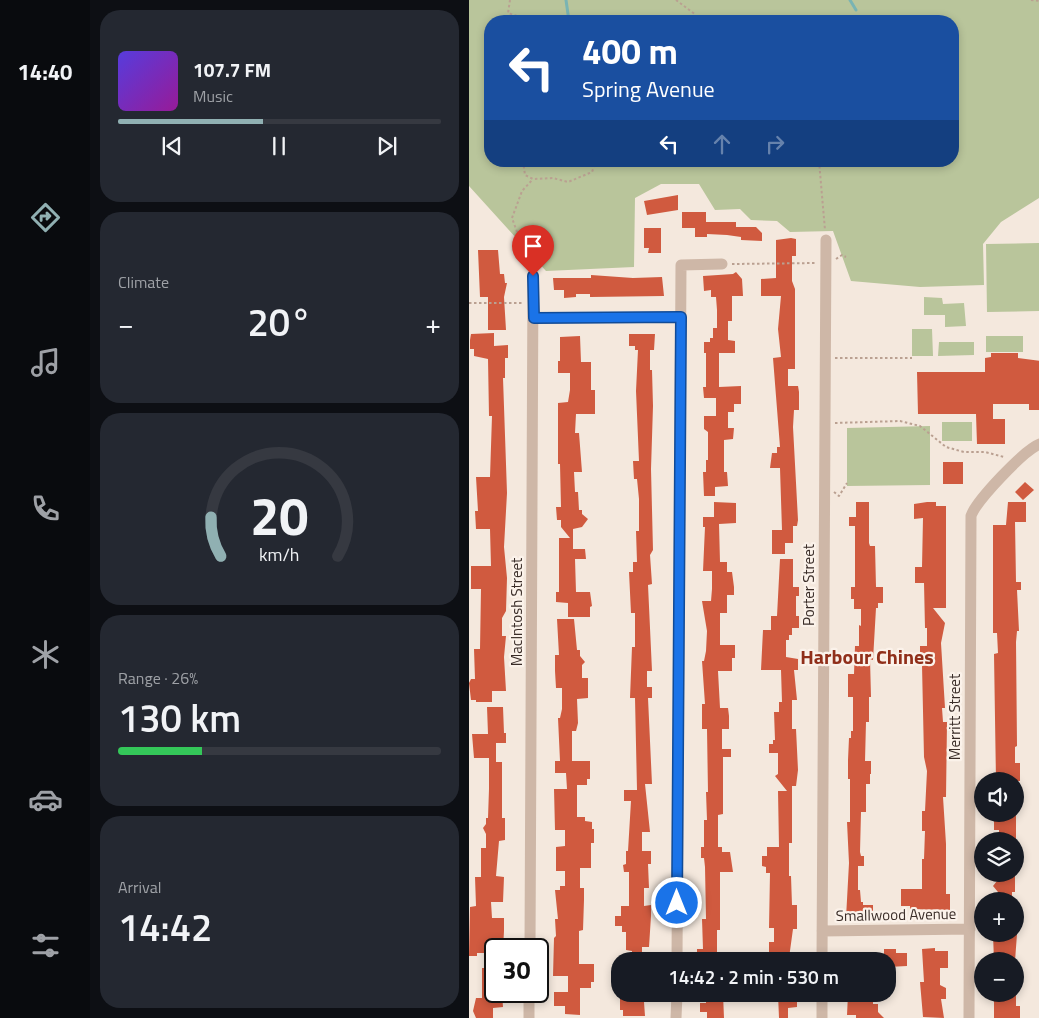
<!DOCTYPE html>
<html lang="en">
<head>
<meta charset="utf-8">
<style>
  :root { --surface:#171b24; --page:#242831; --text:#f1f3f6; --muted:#9ea1a6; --line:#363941; --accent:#90b0b2 }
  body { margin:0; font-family:"Titillium Web",sans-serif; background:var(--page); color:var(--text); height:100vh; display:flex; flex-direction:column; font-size:19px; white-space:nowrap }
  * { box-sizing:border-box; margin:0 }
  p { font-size:16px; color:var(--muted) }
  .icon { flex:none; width:28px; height:28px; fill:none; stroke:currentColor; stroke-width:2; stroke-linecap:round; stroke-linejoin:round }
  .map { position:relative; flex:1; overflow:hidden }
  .details { display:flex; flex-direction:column; gap:10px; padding:10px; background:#0d0f14; width:379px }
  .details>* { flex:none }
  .guide { position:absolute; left:15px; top:15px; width:475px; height:152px; border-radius:20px; box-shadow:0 2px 8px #0003; background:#1a4fa0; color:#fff; overflow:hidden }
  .tools { position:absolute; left:505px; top:772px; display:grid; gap:10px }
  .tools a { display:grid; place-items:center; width:50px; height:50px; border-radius:50%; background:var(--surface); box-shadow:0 2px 8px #0003; font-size:25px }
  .speed { position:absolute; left:15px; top:938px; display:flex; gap:10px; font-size:25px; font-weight:700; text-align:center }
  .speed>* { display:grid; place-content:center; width:65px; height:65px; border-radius:50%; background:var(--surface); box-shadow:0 2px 8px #0003; line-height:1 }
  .speed .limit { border:2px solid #111; border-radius:8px; background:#fff; color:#111 }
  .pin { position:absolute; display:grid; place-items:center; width:42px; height:42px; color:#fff; margin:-51px -21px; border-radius:50% 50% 50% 0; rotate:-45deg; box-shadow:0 0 5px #0007 }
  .pin .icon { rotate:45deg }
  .me { position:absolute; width:55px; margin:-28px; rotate:0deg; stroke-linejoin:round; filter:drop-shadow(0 0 4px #0008) }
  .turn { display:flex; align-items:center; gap:18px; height:105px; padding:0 15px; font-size:22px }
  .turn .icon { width:65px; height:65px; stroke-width:2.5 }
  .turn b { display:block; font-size:35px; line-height:42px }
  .lanes { display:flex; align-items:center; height:48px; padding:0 15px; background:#0003; justify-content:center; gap:25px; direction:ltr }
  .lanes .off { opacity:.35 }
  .big { font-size:38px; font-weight:600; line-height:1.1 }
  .details .tile { flex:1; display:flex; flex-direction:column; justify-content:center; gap:8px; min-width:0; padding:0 18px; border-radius:20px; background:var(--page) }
  .details .dial { align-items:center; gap:0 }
  .dial svg { height:130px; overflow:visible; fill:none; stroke:var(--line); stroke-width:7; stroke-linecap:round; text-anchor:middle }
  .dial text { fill:var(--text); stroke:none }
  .song { display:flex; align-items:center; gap:15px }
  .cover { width:60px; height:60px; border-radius:8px; background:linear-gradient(135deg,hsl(250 70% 55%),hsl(300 70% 35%)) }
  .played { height:5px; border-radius:2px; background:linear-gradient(90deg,var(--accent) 45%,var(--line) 45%) }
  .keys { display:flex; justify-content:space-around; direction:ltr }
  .heat { display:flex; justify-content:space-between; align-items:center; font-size:28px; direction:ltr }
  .charge { height:8px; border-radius:4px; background:linear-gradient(90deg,#34c759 26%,var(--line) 0) }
  .trip { position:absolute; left:142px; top:952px; width:285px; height:50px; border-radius:20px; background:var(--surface); box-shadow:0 2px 8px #0003; font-weight:600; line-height:50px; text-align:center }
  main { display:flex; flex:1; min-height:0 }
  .tabs { display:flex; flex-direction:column; width:90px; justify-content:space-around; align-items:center; background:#090b0e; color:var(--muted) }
  .tabs .icon { width:35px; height:35px }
  .tabs .on { color:var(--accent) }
  .tabs b { font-size:22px; color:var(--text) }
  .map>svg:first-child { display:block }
  .green { fill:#b9c59b; fill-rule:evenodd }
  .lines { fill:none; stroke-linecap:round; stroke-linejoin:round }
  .stream { stroke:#79b4b3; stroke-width:3 }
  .building { fill:#d05a3f }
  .path { stroke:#baa091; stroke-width:2; stroke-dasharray:2.5 2.5; stroke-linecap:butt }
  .minor { stroke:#ceb7a7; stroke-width:11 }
  .route-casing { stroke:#114b97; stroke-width:12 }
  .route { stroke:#1a73e8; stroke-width:9 }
  .labels { text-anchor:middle; stroke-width:4.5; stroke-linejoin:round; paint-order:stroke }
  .street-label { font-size:15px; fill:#3a2d28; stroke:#fbf2ea }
  .district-label { font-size:20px; font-weight:bold; fill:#902f1a; stroke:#fbf2ea }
</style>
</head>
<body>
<main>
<nav class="tabs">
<b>14:40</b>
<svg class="icon on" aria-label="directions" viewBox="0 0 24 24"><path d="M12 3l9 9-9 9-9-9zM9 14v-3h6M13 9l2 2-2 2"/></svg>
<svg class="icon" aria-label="music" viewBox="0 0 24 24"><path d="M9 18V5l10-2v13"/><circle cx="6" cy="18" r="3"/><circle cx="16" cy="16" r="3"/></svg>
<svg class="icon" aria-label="phone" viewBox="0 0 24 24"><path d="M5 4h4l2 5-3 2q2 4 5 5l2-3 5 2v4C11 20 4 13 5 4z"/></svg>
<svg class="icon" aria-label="climate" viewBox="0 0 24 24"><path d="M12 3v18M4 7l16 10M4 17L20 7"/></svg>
<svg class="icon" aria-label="car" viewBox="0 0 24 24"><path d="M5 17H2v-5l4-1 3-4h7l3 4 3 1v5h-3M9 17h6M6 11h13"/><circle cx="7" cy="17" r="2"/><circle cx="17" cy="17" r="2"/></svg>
<svg class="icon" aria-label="filters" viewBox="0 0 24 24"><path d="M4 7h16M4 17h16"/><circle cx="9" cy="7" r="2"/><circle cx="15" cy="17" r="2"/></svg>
</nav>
<section class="details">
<div class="tile">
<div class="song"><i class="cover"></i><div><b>107.7 FM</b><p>Music</p></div></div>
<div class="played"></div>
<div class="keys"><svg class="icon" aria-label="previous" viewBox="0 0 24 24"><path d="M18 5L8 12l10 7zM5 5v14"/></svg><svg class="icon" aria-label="pause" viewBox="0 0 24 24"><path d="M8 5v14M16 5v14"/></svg><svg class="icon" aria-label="next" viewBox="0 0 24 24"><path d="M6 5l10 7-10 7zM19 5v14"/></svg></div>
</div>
<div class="tile"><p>Climate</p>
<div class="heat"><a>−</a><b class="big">20°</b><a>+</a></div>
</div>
<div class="tile dial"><svg viewBox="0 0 100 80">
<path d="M14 69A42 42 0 1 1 86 69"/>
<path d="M14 69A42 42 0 0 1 8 45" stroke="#90b0b2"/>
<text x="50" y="56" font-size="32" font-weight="700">20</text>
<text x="50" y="72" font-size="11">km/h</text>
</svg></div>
<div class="tile"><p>Range · 26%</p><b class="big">130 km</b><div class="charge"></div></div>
<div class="tile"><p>Arrival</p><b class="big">14:42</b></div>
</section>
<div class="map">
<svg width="571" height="1018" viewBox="0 0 571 1018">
  <rect width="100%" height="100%" fill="#f4e8dd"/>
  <path class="green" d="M 0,0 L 570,0 L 570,198 L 532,222 L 514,244 L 515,285 L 451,287 L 382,281 L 364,231 L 321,232 L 308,221 L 282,220 L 271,209 L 246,210 L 230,184 L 192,184 L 166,198 L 165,267 L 77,271 L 0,186 ZM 21,21 L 484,21 L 484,161 L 21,161 Z
    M 570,243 L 570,311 L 518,312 L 517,244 Z
    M 455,297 L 473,298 L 474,304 L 495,303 L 497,326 L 476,327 L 476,315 L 455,315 Z
    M 443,329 L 463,329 L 464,356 L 443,356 Z
    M 517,336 L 554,336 L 554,352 L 517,352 Z
    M 470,342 L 505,342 L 505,355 L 469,356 Z
    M 473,422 L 503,422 L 503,441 L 473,441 Z
    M 461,426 L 461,485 L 378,486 L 378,428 Z"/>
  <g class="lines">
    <path class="stream" d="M 97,0 L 100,21
      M 381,0 L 387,10"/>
  </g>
  <path class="building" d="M 209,195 L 209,210 L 178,215 L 175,201 Z
    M 213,212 L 237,212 L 237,222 L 267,222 L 267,227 L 287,227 L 293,233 L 293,241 L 272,240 L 272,237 L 258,235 L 238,234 L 238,237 L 226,237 L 226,228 L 213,228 Z
    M 175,228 L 192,228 L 192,253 L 179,253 L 180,248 L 175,248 Z
    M 322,238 L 327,239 L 327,256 L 323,256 L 323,281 L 326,289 L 326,369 L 319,369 L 319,386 L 329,386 L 330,392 L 330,410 L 325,410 L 324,427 L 329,520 L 328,526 L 324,526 L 324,543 L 316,543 L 316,554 L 303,554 L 303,530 L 313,530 L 311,468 L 301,468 L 303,453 L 308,453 L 308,447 L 311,447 L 304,358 L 312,357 L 309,329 L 312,296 L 292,296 L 292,279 L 307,278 L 307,240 Z
    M 9,250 L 29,250 L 31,274 L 35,274 L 36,283 L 38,283 L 35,297 L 37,330 L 19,330 L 19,297 L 11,297 Z
    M 267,272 L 273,279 L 274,296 L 263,296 L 263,321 L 259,321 L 259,340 L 266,341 L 266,353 L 250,353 L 250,387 L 272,386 L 272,404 L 265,404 L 265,412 L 259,412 L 259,428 L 265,428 L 264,439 L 255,440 L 255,472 L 258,472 L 259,486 L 246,487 L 246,496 L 235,496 L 234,472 L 237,472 L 237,460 L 239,460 L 239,432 L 235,429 L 235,416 L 247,416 L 247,398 L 235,398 L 234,387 L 237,387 L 237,353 L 235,353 L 235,342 L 241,342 L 241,338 L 244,338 L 244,328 L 248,328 L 248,310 L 247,297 L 242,297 L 242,290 L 235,291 L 234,276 L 264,274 Z
    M 122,275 L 164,278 L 193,277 L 195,296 L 121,297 L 121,294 L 107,294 L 107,297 L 95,298 L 95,290 L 85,290 L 84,278 L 122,278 Z
    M 25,333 L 25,346 L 39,345 L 39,358 L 36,358 L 36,378 L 34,378 L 38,493 L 35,547 L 38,578 L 37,611 L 33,618 L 33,636 L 37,636 L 35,657 L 37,691 L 23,691 L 23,702 L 7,702 L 7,700 L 2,700 L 0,683 L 2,679 L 6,679 L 5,649 L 11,649 L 12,589 L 2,589 L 2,566 L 22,566 L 21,529 L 7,529 L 6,511 L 9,511 L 7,477 L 21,477 L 23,416 L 20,416 L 19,359 L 5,356 L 5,349 L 1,349 L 1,340 L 2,334 Z
    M 160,334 L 186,334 L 185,350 L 181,350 L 181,370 L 183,370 L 184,406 L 182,469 L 184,550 L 181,555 L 183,584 L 179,585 L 183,671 L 178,671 L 178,687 L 183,687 L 183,698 L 179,698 L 183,784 L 176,784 L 181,832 L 173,832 L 173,851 L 182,851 L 182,864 L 179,864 L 180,888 L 175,888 L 175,906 L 182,905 L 182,916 L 180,947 L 173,947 L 173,958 L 163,958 L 163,951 L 157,950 L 157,932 L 153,932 L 153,926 L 146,926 L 146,916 L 152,916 L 152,906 L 160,906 L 160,872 L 155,872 L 154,865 L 157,864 L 157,851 L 159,851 L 162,801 L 155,801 L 155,790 L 168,790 L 166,698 L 161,698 L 163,647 L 166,647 L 166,613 L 162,613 L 160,572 L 164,572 L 164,562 L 168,562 L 167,531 L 170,531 L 170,499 L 168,479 L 165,479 L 164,461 L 170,461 L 167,391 L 169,350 L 166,350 L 166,346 L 160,346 Z
    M 111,336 L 112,362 L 122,362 L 122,390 L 126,390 L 126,414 L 107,414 L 106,433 L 110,433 L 113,472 L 105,472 L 106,492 L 109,492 L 110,510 L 113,510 L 113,514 L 119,519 L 113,527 L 104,529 L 104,549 L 116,549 L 117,559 L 106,559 L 107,592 L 121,592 L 123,606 L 121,607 L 121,617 L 99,617 L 99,603 L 87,602 L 87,592 L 90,592 L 90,538 L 101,538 L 92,527 L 92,520 L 88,520 L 87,507 L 92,507 L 91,464 L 89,464 L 89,403 L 99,402 L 101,390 L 101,373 L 89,373 L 89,361 L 91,361 L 91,337 Z
    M 522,353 L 549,353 L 549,358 L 571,361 L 571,410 L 560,410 L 560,404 L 524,404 L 524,419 L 536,419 L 536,444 L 508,444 L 507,414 L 449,414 L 448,372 L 516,372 L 516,358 L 522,357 Z
    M 474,462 L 494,462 L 494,484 L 474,484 Z
    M 556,482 L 565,490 L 554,500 L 546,492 Z
    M 245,502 L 267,503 L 267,523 L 250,524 L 251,562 L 258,562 L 258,572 L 263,572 L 265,587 L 265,595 L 258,595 L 258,613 L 251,613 L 251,645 L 266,645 L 266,658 L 263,658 L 263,671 L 249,671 L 251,708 L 259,708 L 260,716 L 260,729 L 253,729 L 253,749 L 262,749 L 262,757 L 254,757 L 254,814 L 249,815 L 249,847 L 253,847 L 253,852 L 261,852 L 264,872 L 251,872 L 251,930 L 248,930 L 248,955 L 244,955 L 244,959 L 228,959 L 228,949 L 234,949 L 233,919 L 237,919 L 236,867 L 235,858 L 232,858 L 232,847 L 235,847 L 235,820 L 238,820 L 237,792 L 239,792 L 238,729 L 233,729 L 233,704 L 236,704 L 233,661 L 235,661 L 237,651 L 238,631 L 233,601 L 242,601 L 243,589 L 243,571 L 234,571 L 236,527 L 234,527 L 234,517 L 245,517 Z
    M 387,502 L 400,502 L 400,543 L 401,546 L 406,546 L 407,587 L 414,587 L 414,603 L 409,603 L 409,608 L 407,608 L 404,660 L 401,659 L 402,697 L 400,697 L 400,722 L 397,722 L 396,761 L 402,761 L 402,774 L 401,774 L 401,784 L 397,784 L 397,812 L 392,812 L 391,852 L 392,856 L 395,856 L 395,866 L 389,866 L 389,890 L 391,890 L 392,902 L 394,902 L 394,905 L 404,905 L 404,918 L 377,918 L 380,863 L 378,822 L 381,822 L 381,779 L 379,779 L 379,760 L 380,738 L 382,738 L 382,731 L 384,731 L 384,697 L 379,697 L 379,674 L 385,674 L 386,646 L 390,646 L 390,625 L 392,626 L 392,609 L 385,609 L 385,599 L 382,599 L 382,587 L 386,587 L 386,526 L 380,526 L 380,517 L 387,517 Z
    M 458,502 L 467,502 L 467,506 L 477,506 L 477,608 L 464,608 L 476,623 L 472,643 L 476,708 L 473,708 L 474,722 L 478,722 L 477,797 L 474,797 L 477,844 L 477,894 L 481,894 L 481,910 L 441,909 L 441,906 L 432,906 L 432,889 L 453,889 L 453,859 L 455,859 L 456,831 L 453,831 L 453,811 L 456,811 L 458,771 L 455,757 L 453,665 L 451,665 L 451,646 L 458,646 L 458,628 L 456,628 L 455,583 L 446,583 L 446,567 L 453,567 L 454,518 L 445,519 L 445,504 Z
    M 539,502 L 557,502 L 557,522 L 546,522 L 547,582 L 552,582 L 552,590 L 548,590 L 550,631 L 548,631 L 547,642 L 548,746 L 546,747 L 546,763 L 551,763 L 551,781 L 527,781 L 525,654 L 529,653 L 528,633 L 524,633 L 524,525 L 537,525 Z
    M 311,559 L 324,559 L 324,587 L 330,587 L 330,596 L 327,596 L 327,616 L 330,616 L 330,628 L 323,628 L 323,635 L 320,635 L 320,640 L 317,640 L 317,657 L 329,659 L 329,670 L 325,670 L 328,700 L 323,700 L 323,729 L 327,729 L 329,770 L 327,786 L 323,786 L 323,843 L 320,843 L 320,876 L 322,876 L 323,905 L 328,905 L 328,929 L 324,929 L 320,958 L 306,958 L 306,952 L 300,952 L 300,942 L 305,942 L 305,928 L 300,928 L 301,873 L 297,873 L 297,867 L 293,866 L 293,856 L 298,856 L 298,847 L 310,847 L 309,791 L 318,791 L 306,776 L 309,774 L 309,753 L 300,753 L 300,744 L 304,744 L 304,740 L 306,740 L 305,712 L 310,712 L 310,702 L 313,702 L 312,670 L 292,670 L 294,630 L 302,630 L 302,616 L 308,616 Z
    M 88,619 L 105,619 L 108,650 L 111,650 L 111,656 L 116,662 L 113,665 L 113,678 L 119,678 L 119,698 L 108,699 L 109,723 L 107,731 L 103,731 L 103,761 L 121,761 L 121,779 L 118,779 L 118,785 L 108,785 L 108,817 L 116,817 L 116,821 L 123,822 L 123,829 L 125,829 L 125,843 L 122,843 L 122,868 L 111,868 L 111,888 L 115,888 L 115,900 L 114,930 L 110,931 L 110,964 L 125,964 L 125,982 L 122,982 L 122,988 L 111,988 L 111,1015 L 96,1014 L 96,1006 L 85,1006 L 85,992 L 99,992 L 99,976 L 84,976 L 85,938 L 87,936 L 86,919 L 89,919 L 86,890 L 91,890 L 91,886 L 96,886 L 96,871 L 87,871 L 87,847 L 96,846 L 96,830 L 86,830 L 85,789 L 98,789 L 97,773 L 86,773 L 86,761 L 91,761 L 89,718 L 91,718 L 93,709 L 93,688 L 87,688 L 86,671 L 86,655 L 90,655 Z
    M 18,707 L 34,707 L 35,733 L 37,733 L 37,743 L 27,743 L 27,762 L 33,762 L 33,818 L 36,818 L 36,840 L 30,841 L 27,876 L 35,877 L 34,902 L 22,902 L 23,918 L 35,918 L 35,931 L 34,949 L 26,949 L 26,953 L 8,953 L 8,956 L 0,956 L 1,907 L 7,906 L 6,877 L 12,877 L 12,848 L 17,848 L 17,834 L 14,828 L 17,824 L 17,818 L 19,818 L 20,789 L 20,758 L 5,758 L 3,734 L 19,734 Z
    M 525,814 L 547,814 L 547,841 L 530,841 L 530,830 L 525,830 Z
    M 528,874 L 546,874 L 546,892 L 543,892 L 543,901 L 529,901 L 529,892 L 524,886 L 528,881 Z
    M 524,934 L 548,934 L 546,961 L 525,961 Z
    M 466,948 L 466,951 L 479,951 L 479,968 L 471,968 L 471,985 L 477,988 L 477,999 L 472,999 L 475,1018 L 454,1017 L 451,982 L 455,982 L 453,949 Z
    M 415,949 L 427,949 L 427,953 L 438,953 L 438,966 L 419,967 L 419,961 L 415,961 Z
    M 13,968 L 26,968 L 26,995 L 33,994 L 34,1007 L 24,1008 L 24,1018 L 7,1018 L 4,1011 L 7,998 L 13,998 Z
    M 151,994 L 179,994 L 179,1002 L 175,1002 L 176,1016 L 154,1016 L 154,1010 L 151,1010 Z
    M 237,994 L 254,994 L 255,1018 L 238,1018 L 238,1012 L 231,1012 L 231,1003 L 237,1003 Z
    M 309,994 L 328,994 L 328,1007 L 319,1008 L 319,1018 L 310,1018 Z
    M 379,994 L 404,994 L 404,1004 L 409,1004 L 409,1012 L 415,1018 L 387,1018 L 387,1015 L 378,1015 Z
    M 525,994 L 547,994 L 547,1006 L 551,1006 L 551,1018 L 525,1018 Z"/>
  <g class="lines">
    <path class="path" d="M 41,0 L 39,13 L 54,18 L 52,21
      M 207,0 L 227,15 L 227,21
      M 562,0 L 571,1
      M 54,161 L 56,175 L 64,179 L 84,178 L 99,182 L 123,172 L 127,161
      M 350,161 L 356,230
      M 367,259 L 373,255 L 377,257
      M 263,264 L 348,263
      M 60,265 L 43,218 L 53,191 L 64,179
      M 0,303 L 53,303
      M 366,358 L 443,358
      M 366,423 L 431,421 L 451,426 L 477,447 L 495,452 L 516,452 L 535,457
      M 365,492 L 370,496 L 378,483"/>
    <path class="minor" d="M 65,318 L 212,317
      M 353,931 L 501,929
      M 61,949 L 64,275
      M 208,961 L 212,265 L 253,264
      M 353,961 L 357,240
      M 60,1018 L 60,991
      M 207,1018 L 208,994
      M 353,1018 L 353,994
      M 500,1018 L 502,516 C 507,501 555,450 571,444"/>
  </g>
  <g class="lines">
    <defs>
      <path id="route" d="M 64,276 L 65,318 L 212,317 L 208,903"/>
    </defs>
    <use href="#route" class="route-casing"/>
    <use href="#route" class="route"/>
  </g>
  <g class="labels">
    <g class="street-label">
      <text transform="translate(340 585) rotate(-90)" y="5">Porter Street</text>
      <text transform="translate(48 612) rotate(-90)" y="5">MacIntosh Street</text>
      <text transform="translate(486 717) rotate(-90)" y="5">Merritt Street</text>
      <text transform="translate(427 915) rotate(-1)" y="5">Smallwood Avenue</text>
    </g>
    <g class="district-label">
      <text x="398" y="664">Harbour Chines</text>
    </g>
  </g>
</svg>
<div class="tools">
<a><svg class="icon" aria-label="sound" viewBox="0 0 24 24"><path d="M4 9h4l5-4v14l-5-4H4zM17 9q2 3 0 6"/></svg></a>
<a><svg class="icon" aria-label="layers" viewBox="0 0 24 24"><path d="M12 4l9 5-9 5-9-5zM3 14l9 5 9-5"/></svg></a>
<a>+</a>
<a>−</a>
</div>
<div class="speed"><div class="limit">30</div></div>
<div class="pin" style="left:64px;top:276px;background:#d93025"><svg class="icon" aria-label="arrive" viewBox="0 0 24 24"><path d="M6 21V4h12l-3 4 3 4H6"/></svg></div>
<svg class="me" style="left:208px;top:903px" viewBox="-20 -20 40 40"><circle r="17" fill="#1a73e8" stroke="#fff" stroke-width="3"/><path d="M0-11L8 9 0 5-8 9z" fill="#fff"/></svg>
<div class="trip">14:42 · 2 min · 530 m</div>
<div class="guide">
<div class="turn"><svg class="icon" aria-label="left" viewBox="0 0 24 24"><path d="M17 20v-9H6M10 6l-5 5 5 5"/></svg><div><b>400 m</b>Spring Avenue</div></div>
<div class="lanes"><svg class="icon" aria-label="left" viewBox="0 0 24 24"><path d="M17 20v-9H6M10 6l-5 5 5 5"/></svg><svg class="icon off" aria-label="ahead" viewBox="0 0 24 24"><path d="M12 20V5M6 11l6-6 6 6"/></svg><svg class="icon off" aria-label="right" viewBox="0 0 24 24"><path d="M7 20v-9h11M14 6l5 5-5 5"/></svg></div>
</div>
</div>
</main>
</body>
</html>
